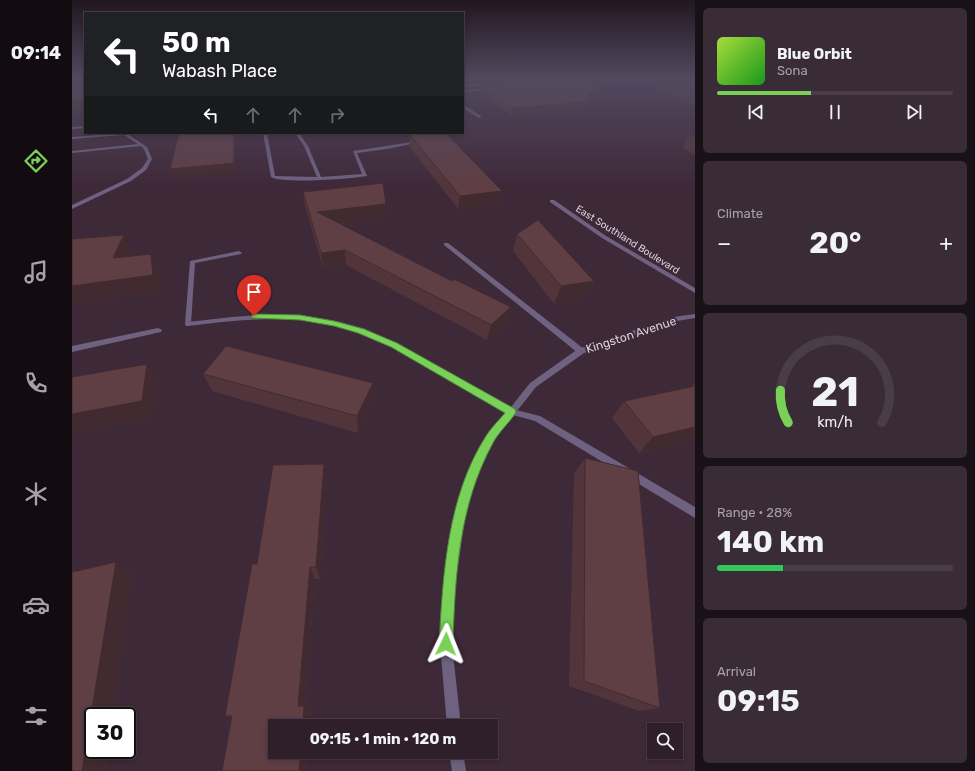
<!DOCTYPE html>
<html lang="en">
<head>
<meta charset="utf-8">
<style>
  :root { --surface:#2e1f2b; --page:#3a2c37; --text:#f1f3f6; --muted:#a7a2a9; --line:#493d47; --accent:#79d158 }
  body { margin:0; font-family:Rubik,sans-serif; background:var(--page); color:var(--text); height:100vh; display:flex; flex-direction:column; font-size:15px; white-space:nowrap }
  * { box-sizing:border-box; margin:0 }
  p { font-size:13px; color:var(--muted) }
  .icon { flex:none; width:22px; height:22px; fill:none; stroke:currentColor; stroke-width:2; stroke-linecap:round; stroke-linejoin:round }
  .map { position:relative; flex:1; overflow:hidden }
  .sheet { display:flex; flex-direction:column; gap:8px; padding:8px; background:#191118; width:280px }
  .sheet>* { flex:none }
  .hud { position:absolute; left:12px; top:12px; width:380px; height:122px; border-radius:0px; box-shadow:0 2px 6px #0003,0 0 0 1px var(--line); background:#202124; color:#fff; overflow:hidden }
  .controls { position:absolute; left:575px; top:723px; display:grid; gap:8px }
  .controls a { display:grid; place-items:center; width:36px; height:36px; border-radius:0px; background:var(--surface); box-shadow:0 2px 6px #0003,0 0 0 1px var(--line); font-size:20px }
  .speed { position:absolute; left:12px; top:707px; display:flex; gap:8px; font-size:20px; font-weight:700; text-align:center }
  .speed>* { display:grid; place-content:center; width:52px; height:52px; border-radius:50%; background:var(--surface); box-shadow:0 2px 6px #0003,0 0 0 1px var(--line); line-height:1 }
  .speed .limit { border:2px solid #111; border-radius:6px; background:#fff; color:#111 }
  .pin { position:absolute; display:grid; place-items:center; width:34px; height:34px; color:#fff; margin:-41px -17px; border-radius:50% 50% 50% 0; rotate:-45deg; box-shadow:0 0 4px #0007 }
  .pin .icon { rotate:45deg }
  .me { position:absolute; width:44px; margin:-22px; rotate:2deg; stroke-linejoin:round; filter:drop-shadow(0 0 3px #0008) }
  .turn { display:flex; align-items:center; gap:14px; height:84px; padding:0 12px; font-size:18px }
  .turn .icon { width:52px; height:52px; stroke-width:2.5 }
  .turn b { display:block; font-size:28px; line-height:34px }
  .lanes { display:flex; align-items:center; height:38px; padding:0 12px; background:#0003; justify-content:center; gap:20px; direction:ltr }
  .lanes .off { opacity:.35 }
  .big { font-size:30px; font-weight:700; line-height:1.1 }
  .sheet .card { flex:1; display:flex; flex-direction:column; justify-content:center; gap:6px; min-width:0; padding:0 14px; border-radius:6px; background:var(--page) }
  .sheet .dial { align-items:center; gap:0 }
  .dial svg { height:104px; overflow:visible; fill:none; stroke:var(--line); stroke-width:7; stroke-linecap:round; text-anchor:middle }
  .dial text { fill:var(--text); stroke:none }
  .song { display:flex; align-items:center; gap:12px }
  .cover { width:48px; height:48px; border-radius:6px; background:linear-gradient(135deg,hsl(80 70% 55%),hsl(120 70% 35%)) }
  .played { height:4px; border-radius:2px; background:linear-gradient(90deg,var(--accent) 40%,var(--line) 40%) }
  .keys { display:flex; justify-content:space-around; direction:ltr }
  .heat { display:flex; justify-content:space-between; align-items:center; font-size:22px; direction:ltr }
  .charge { height:6px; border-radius:3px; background:linear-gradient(90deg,#34c759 28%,var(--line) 0) }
  .trip { position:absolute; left:196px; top:719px; width:230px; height:40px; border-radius:0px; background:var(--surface); box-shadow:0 2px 6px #0003,0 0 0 1px var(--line); font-weight:700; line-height:40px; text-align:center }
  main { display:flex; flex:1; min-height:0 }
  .tab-bar { display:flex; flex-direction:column; width:72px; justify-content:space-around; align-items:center; background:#120c11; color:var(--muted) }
  .tab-bar .icon { width:28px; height:28px }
  .tab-bar .on { color:var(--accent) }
  .tab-bar b { font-size:18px; color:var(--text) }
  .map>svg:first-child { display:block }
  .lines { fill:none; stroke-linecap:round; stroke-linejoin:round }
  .service { fill:#6e6280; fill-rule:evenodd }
  .minor { fill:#6e6280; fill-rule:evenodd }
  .tertiary { fill:#6e6280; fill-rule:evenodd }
  .wall { fill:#52353a }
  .shaded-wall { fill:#422b30 }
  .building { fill:#5f3e44; stroke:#422b30 }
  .route { fill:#79d158; stroke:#4f8839 }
  .labels { text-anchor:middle; stroke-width:4; stroke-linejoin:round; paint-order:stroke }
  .far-street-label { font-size:10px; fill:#ded0da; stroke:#3e2939 }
  .street-label { font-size:12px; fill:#ded0da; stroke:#3e2939 }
</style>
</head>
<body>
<main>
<nav class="tab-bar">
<b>09:14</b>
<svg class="icon on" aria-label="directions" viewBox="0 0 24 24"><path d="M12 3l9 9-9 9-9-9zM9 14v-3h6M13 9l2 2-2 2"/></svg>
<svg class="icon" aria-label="music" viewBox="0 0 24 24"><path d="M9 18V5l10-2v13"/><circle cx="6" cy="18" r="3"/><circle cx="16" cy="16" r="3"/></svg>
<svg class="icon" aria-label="phone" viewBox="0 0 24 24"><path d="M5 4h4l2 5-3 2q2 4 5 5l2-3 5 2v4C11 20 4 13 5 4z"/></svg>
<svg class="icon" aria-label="climate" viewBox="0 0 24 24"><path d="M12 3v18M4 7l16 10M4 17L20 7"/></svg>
<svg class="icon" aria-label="car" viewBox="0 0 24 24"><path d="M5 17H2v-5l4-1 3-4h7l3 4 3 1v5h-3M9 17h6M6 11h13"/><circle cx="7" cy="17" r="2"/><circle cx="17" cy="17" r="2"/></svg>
<svg class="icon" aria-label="filters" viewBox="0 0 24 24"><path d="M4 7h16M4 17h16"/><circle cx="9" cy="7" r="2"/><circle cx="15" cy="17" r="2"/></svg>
</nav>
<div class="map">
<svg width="623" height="771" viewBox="0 0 623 771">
  <rect width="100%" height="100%" fill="#3e2939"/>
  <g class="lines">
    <path class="service" d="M 488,78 L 499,78 L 391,87 L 391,85 Z
      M 419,88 L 418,90 L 391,92 L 391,90 Z
      M 391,105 L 392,105 L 410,117 L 407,118 L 391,108 Z
      M 54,133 L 75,147 L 80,159 L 74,170 L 59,181 L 0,209 L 0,205 L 55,179 L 70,168 L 76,159 L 72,149 L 69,146 L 0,153 L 0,151 L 66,144 L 52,135 L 0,139 L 0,137 Z
      M 191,133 L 195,133 L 203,176 L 245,177 L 232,146 L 223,133 L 227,133 L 236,146 L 249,177 L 290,174 L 281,151 L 347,141 L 349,142 L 315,149 L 285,153 L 295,176 C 278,179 211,184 199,177 Z
      M 372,243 L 376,243 L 512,349 L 513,351 L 512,353 L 506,353 L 372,245 Z
      M 167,251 L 170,253 L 169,254 L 123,263 L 119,324 L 116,326 L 114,326 L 113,324 L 118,261 Z
      M 440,409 L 468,416 L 623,507 L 623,518 L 463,421 L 437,414 L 436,412 L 437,410 Z"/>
    <path class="minor" d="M 478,200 L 482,200 L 534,236 L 623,288 L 623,293 L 530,238 L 478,202 Z
      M 204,314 L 247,318 L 269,322 L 293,329 L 330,347 L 439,407 L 458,383 L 506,349 L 602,317 L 623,314 L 623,318 L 605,321 L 512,353 L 464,387 L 421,441 L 404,478 L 394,510 L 383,589 L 380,644 L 389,726 L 375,726 L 368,644 L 371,589 L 384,510 L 394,478 L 415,436 L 434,413 C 405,396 376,379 347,363 C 322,348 296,333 267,326 C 217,314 166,320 116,326 L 113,324 L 116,322 L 160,317 Z
      M 86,328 L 90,330 L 89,332 L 0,352 L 0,346 Z
      M 377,752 L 391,752 L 394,771 L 380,771 Z"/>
    <path class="tertiary" d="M 13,126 L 13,128 L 0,129 L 0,127 Z"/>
  </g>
  <path class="wall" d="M 561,78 L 623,78 L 623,106 Z
    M 532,81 L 510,109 L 439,116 L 407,92 L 408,85 Z
    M 338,135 L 430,191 L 428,204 L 386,209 L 337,146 Z
    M 617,135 L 623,135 L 623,155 L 611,148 Z
    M 231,192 L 314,218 L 268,224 L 435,323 L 415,340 L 274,265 L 251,268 L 233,206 Z
    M 445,234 L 522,281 L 514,299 L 482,304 L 441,251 Z
    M 131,374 L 301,383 L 301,401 L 286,433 L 140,391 Z
    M 622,383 L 623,383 L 623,440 L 567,453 L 540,418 L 552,401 L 619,387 Z
    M 513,458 L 588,708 L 567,711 L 497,686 L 502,474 Z
    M 252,464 L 255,480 L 248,579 L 243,579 L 233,706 L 239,709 L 237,726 L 203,726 L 203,752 L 235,752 L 234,771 L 150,771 L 159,717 L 153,716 L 180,564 L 185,564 L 201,465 Z"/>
  <path class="shaded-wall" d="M 531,78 L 533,78 L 532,81 L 510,109 L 439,116 L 440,108 Z
    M 13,99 L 13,112 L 0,113 L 0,100 Z
    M 162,133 L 163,133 L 164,137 L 164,173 L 101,178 L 98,169 Z
    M 430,191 L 428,204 L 386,209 L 388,196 Z
    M 314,204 L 314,218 L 247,226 L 245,212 Z
    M 52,235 L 61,252 L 51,275 L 41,258 Z
    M 273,250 L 274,265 L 251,268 L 249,253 Z
    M 79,254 L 87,271 L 90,292 L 0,305 L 0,286 Z
    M 522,281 L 514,299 L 482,304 L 489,286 Z
    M 439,307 L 435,323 L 415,340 L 419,325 Z
    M 75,364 L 86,382 L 81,418 L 0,434 L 0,414 Z
    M 301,383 L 301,401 L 286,433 L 285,416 Z
    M 623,427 L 623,440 L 567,453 L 581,437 Z
    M 252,464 L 255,480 L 248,579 L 244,567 Z
    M 44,562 L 61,574 L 42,716 L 21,716 L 21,750 L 38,750 L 35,771 L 10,771 Z
    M 238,567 L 243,579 L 233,706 L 239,709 L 237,726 L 231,726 L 226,706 Z
    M 229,752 L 235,752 L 234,771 L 227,771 Z"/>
  <path class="building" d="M 0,78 L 13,78 L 13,99 L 0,100 Z
    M 519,78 L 531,78 L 512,102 L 440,108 L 408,85 Z
    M 587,78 L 623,78 L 623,93 Z
    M 107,133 L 162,133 L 162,163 L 98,169 Z
    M 349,133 L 374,133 L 430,191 L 388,196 L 338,135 Z
    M 617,135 L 623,135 L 623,139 Z
    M 311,183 L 314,204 L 245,212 L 380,281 L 382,279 L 439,307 L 419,325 L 273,250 L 249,253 L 231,192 Z
    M 466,220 L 522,281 L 489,286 L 445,234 Z
    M 52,235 L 41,258 L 79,254 L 81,275 L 0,286 L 0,239 Z
    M 154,346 L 301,383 L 285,416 L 131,374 Z
    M 75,364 L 70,401 L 0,414 L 0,377 Z
    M 623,386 L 623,427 L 581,437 L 552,401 Z
    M 513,458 L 566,471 L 588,708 L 512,681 Z
    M 252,464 L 244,567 L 238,567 L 226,706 L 232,706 L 231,726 L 203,726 L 203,752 L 229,752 L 227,771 L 150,771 L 160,716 L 153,716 L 180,564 L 185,564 L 201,465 Z
    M 44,562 L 10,771 L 0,771 L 0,572 Z"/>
  <linearGradient id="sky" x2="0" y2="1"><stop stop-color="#22171f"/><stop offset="0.42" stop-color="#52495f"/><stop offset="1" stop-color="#52495f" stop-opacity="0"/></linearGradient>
  <rect width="623" height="186" fill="url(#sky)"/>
  <path class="route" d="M 182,314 L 228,315 L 262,321 L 292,329 L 325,343 L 443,409 L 444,412 L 443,414 C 436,424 426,433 421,443 C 387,505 383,575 381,644 L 379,649 L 374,651 L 369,649 L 367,644 C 371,574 375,497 414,436 C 419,428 427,420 433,413 L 319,347 L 286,333 L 262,326 L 228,320 L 180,318 L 180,315 Z"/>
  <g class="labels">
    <g class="far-street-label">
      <text transform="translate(556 239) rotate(32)" y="4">East Southland Boulevard</text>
    </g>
    <g class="street-label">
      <text transform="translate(559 335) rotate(-18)" y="4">Kingston Avenue</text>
    </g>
  </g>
</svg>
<div class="controls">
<a><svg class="icon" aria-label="search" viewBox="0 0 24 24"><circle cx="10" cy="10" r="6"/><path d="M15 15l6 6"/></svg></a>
</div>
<div class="speed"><div class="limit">30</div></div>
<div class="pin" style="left:182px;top:316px;background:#d93025"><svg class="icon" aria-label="arrive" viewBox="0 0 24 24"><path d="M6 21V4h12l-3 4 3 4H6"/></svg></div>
<svg class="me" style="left:374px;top:644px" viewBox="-20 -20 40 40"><path d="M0-17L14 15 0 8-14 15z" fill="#79d158" stroke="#fff" stroke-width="4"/></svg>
<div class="trip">09:15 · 1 min · 120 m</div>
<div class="hud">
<div class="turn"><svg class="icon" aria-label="left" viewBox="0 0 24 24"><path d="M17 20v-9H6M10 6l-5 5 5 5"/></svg><div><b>50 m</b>Wabash Place</div></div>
<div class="lanes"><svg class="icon" aria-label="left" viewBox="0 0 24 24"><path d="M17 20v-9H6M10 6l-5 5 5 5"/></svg><svg class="icon off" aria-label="ahead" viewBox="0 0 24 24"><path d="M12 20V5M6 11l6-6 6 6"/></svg><svg class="icon off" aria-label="ahead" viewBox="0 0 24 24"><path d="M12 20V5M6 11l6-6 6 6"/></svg><svg class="icon off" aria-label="right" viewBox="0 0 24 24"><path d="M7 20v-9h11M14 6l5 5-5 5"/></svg></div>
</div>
</div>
<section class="sheet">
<div class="card">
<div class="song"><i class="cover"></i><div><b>Blue Orbit</b><p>Sona</p></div></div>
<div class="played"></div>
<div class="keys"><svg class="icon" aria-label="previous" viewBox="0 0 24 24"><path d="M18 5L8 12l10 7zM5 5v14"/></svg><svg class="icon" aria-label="pause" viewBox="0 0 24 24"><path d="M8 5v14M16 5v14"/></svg><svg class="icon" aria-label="next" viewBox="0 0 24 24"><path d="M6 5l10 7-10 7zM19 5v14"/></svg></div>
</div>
<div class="card"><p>Climate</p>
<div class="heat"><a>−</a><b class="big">20°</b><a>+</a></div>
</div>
<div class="card dial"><svg viewBox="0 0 100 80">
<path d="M14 69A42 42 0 1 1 86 69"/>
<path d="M14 69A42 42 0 0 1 8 44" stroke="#79d158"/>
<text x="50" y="56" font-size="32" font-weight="700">21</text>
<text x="50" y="72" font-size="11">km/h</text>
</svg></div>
<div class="card"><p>Range · 28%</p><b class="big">140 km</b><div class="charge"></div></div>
<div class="card"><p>Arrival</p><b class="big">09:15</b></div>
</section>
</main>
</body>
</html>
